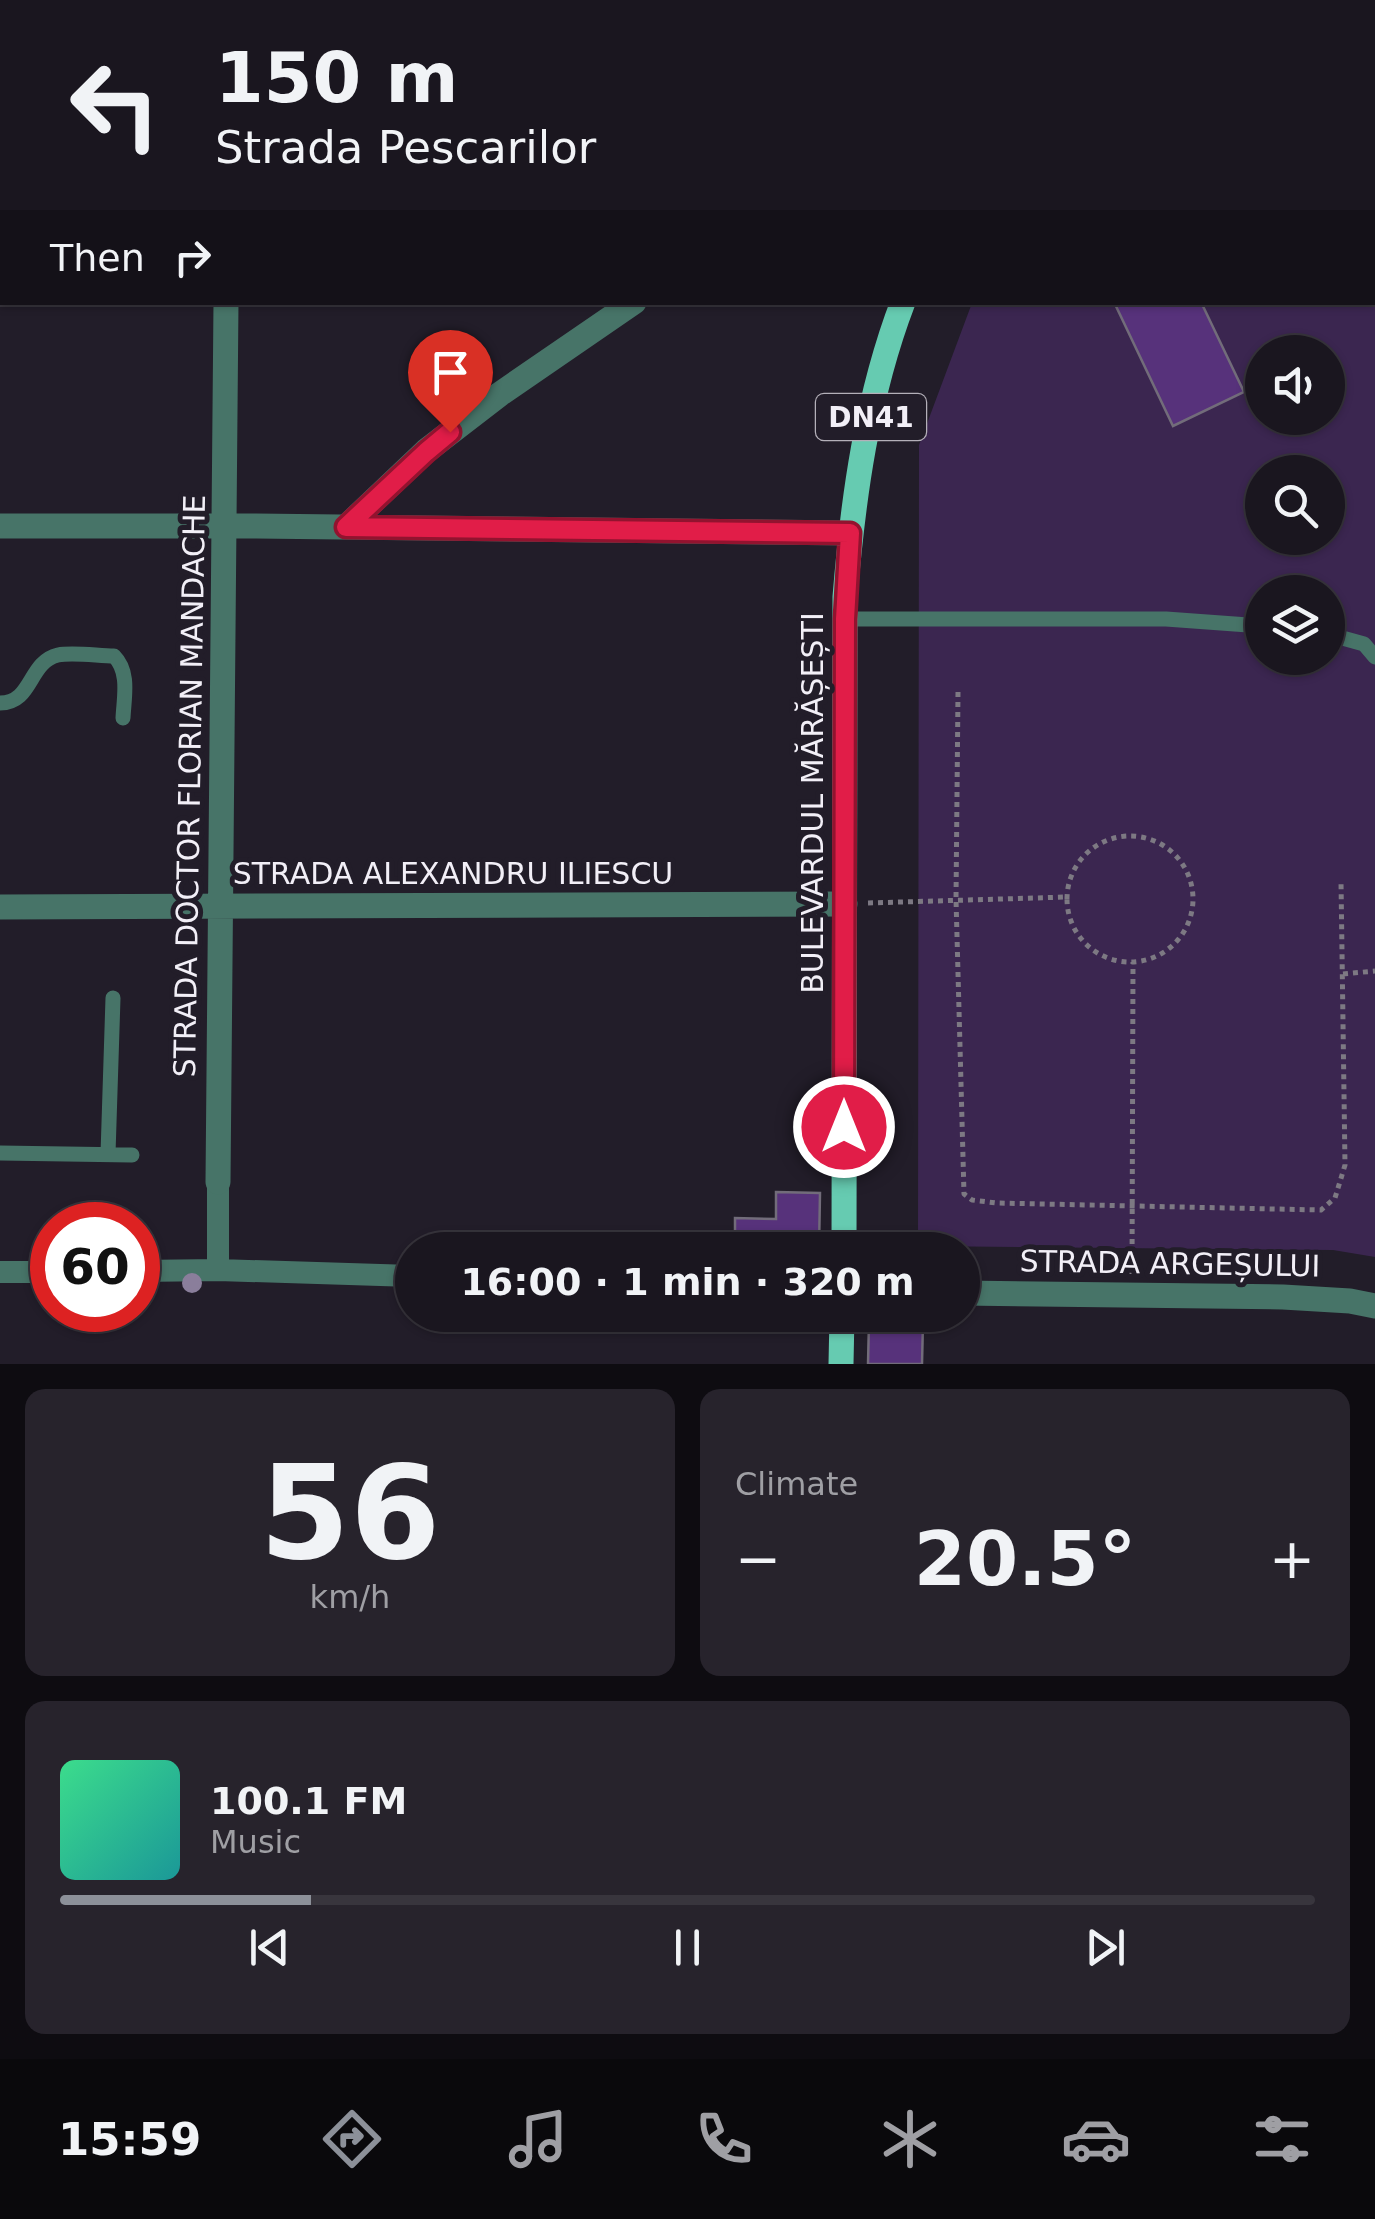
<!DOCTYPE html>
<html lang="en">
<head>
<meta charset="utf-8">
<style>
  :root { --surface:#1a161f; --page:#27232c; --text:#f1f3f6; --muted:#9f9fa4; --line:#38353d; --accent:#8c9099 }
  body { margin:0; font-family:"DejaVu Sans",sans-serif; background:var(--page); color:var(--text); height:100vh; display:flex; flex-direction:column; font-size:38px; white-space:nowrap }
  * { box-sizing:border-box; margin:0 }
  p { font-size:32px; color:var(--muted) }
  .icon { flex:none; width:55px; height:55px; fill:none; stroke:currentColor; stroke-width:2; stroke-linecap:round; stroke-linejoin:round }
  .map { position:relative; height:1364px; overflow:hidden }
  .drawer { display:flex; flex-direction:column; gap:25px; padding:25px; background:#0e0c11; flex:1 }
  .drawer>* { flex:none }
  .top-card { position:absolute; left:0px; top:0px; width:1375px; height:305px; box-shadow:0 2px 8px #0004,0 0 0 2px var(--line); background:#1a161f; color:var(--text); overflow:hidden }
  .controls { position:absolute; left:1245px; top:335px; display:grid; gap:20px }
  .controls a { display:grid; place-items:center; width:100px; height:100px; border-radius:50%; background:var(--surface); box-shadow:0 2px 8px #0004,0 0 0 2px var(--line); font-size:50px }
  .speed { position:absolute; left:30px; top:1202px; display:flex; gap:20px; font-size:50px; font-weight:700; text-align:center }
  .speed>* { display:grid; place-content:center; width:130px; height:130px; border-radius:50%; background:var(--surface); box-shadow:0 2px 8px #0004,0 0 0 2px var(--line); line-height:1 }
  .speed .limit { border:15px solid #d22; background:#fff; color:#111 }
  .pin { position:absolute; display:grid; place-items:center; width:85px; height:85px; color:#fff; margin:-102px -42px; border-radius:50% 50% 50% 0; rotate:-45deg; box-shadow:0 0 10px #0007 }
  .pin .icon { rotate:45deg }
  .me { position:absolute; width:110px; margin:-55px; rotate:0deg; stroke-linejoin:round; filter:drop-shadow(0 0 8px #0008) }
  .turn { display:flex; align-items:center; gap:35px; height:210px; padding:0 50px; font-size:45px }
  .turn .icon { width:130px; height:130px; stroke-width:2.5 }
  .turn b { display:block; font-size:70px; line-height:85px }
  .then { display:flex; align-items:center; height:95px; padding:0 50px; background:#0003; gap:20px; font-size:38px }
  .big { font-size:75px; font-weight:800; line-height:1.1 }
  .drawer .card { flex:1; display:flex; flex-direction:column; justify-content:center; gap:15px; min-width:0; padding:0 35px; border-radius:20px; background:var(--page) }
  .drawer .dial { align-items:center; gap:0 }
  .dial b { font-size:130px; line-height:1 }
  .song { display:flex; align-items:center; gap:30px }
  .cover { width:120px; height:120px; border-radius:15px; background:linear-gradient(135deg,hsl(150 70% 55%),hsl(180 70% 35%)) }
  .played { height:10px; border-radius:5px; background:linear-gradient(90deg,var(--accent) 20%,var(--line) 20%) }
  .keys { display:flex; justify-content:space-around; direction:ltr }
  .heat { display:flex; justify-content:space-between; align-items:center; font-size:55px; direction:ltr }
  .drawer .tiles { flex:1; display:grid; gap:25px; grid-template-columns:1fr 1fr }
  .card:last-child { grid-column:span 2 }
  .trip { position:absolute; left:395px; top:1232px; width:585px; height:100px; border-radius:50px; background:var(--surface); box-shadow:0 2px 8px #0004,0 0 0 2px var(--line); font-weight:800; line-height:100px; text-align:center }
  .tab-bar { display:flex; height:160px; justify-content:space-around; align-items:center; background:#0a090c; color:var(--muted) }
  .tab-bar .icon { width:70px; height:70px }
  .tab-bar .current { color:var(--accent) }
  .tab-bar b { font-size:45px; color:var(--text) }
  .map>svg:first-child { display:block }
  .green { fill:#3b2650; fill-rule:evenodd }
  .building { fill:#57327b; stroke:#726c7a; stroke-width:2.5 }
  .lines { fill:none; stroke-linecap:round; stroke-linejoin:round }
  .path { stroke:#7d7983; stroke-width:5; stroke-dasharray:5 5; stroke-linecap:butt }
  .service { stroke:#477468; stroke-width:15 }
  .pedestrian { stroke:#477468; stroke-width:22 }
  .minor { stroke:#477468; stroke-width:25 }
  .primary { stroke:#66cbb1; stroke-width:25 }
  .tree { fill:#8a7e9b }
  .route-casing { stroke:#92132f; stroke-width:25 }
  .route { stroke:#e11d48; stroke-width:18 }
  .labels { text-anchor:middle; stroke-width:10; stroke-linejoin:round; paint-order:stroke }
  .shield { fill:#221d29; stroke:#b4b0b9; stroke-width:2.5 }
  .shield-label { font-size:28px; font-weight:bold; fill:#f2eff7 }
  .street-label { font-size:30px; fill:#f2eff7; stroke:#221d29 }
</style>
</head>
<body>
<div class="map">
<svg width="1375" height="1364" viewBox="0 0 1375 1364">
  <rect width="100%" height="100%" fill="#221d29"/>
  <path class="green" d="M 1240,0 L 1375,0 L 1375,1257 L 1333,1250 L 918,1246 L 919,445 L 972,303 L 1372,302 L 1372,2 L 1238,2 ZM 1262,352 L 1328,352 L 1328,418 L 1262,418 ZM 1262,472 L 1328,472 L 1328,538 L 1262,538 ZM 1262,592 L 1328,592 L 1328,658 L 1262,658 Z"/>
  <path class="building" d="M 1114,302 L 1201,302 L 1244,392 L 1173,426 Z
    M 776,1192 L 820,1193 L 819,1250 L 735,1250 L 735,1218 L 776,1219 Z
    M 869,1321 L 923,1322 L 922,1364 L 868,1364 Z"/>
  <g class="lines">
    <path class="path" d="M 958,692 L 956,899 L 964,1194 L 972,1200 L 996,1203 L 1321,1210 L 1335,1198 L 1345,1165 L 1341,881
      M1067 899a63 63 0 1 1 126 0a63 63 0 1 1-126 0Z
      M 868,903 L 1067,897
      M 1343,974 L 1375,971
      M 1132,1274 L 1133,962"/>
    <path class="service" d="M 845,619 L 1166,619 L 1262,626
      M 1328,634 L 1364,644 L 1375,657
      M 0,703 C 33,703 28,662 58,655 C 73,652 99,656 114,656 C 130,672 124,697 123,718
      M 0,1153 L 132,1155
      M 108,1154 L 113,998"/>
    <path class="pedestrian" d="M 218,1270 L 218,1182
      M 138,1271 L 218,1270 L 412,1276
      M 0,1272 L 52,1272"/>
    <path class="minor" d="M 229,2 L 229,0
      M 0,143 L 2,143
      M 0,526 L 256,526 L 850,533
      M 346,527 L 426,451 L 500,394 L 634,302
      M 0,907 L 845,904
      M 218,1182 L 226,302
      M 962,1293 L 1283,1297 L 1350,1301 L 1375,1306"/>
    <path class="primary" d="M 1072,2 L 1074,0
      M 844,1250 L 845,597 C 853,498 867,396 903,302
      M 841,1364 L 842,1315"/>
  </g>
  <circle class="tree" cx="192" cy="1283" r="10"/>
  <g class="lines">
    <defs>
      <path id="route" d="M 450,432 L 426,452 L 346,527 L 850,533 L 845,619 L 844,1127"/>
    </defs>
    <use href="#route" class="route-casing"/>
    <use href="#route" class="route"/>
  </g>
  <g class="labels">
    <rect class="shield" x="816" y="394" width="110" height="46" rx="8"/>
    <g class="shield-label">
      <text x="871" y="427">DN41</text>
    </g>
    <g class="street-label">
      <text transform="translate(190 786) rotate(-89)" y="10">STRADA DOCTOR FLORIAN MANDACHE</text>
      <text transform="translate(813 803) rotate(-90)" y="10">BULEVARDUL MĂRĂȘEȘTI</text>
      <text x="453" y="884">STRADA ALEXANDRU ILIESCU</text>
      <text transform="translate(1170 1264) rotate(1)" y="10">STRADA ARGEȘULUI</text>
    </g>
  </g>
</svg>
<div class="controls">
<a><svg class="icon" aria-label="sound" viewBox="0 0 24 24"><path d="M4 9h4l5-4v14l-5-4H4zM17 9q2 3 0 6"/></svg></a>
<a><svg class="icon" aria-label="search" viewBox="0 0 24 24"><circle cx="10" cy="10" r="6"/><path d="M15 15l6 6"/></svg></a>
<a><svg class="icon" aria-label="layers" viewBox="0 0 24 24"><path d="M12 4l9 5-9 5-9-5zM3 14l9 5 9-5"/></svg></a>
</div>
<div class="speed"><div class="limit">60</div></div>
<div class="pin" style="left:450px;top:432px;background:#d93025"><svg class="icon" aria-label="arrive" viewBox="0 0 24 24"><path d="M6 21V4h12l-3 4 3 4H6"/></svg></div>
<svg class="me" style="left:844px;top:1127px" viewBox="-20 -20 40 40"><circle r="17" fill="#e11d48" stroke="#fff" stroke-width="3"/><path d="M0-11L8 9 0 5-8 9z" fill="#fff"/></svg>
<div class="trip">16:00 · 1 min · 320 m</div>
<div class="top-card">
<div class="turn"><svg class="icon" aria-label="left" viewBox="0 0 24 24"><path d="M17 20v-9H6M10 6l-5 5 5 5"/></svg><div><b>150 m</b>Strada Pescarilor</div></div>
<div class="then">Then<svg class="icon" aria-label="right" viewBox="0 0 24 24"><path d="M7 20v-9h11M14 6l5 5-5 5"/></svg></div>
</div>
</div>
<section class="drawer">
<div class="tiles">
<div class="card dial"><b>56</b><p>km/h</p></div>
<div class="card"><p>Climate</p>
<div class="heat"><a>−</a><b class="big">20.5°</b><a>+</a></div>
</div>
<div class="card">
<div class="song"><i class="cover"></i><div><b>100.1 FM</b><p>Music</p></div></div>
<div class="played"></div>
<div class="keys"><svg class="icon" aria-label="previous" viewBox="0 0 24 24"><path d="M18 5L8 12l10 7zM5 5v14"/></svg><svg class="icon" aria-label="pause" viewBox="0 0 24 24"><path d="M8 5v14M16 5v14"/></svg><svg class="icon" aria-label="next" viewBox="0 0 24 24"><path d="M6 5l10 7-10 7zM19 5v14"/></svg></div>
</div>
</div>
</section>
<nav class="tab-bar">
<b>15:59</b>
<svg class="icon current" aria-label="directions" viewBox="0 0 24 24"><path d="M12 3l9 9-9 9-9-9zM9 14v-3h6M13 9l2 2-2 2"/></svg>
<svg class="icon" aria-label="music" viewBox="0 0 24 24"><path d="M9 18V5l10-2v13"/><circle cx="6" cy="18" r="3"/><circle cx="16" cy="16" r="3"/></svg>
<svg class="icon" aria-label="phone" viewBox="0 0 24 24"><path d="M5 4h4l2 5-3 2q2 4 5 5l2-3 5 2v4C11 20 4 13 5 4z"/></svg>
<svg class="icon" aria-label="climate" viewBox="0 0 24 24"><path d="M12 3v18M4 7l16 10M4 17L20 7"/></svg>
<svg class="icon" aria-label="car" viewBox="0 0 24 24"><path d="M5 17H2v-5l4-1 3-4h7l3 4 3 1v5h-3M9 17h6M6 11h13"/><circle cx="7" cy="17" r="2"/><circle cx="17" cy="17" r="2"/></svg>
<svg class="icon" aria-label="filters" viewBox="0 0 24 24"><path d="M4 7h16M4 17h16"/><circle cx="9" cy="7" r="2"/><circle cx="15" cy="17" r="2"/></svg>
</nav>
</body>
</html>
